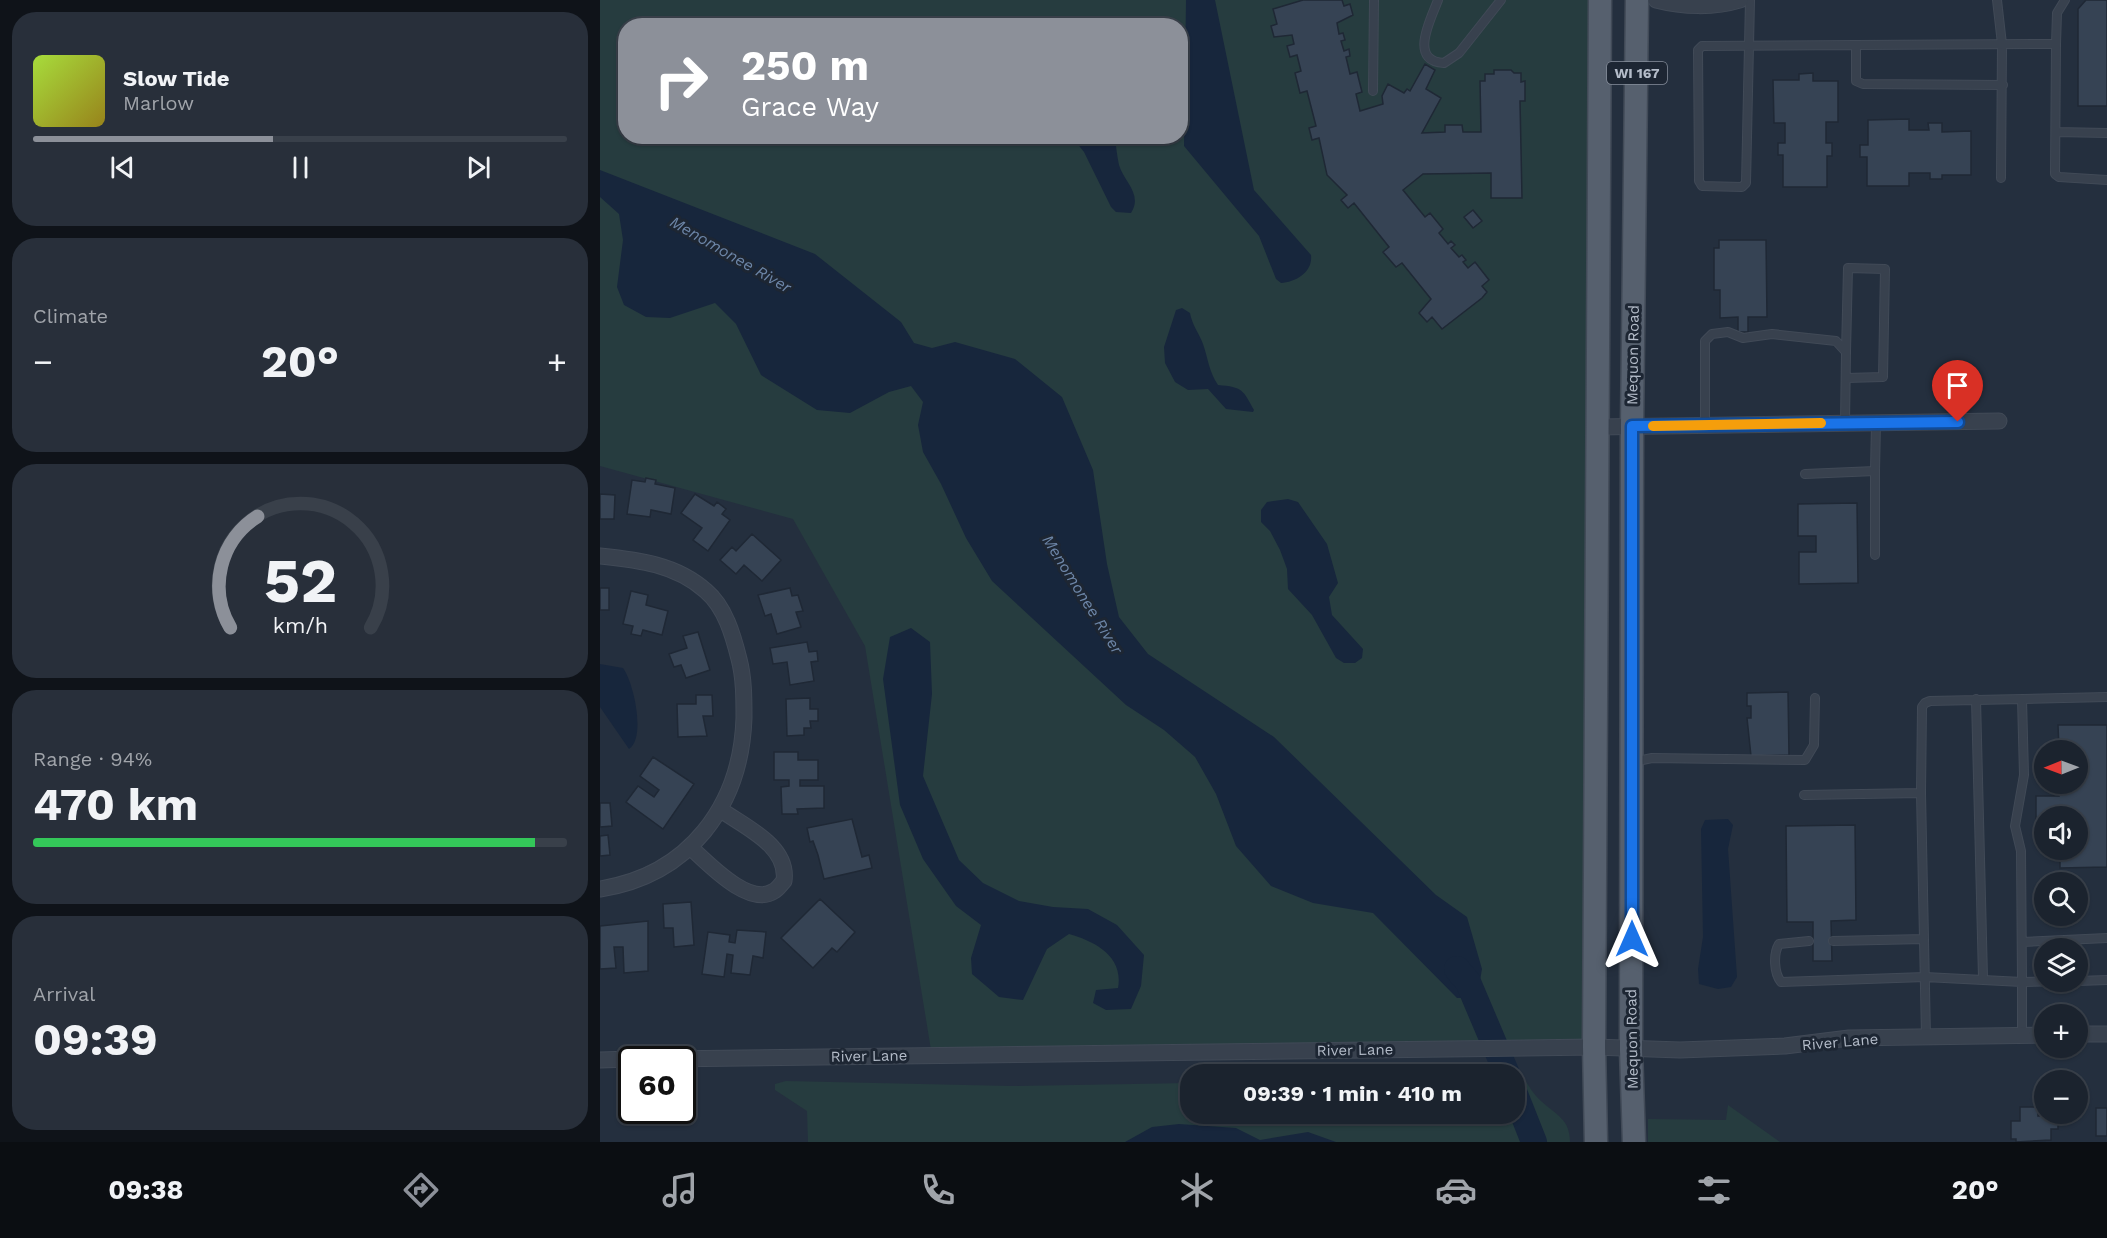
<!DOCTYPE html>
<html lang="en">
<head>
<meta charset="utf-8">
<style>
  :root { --surface:#1b232e; --page:#282f3a; --text:#f1f3f6; --muted:#a0a4aa; --line:#39404a; --accent:#8c9099 }
  body { margin:0; font-family:"Work Sans",sans-serif; background:var(--page); color:var(--text); height:100vh; display:flex; flex-direction:column; font-size:22px; white-space:nowrap }
  * { box-sizing:border-box; margin:0 }
  p { font-size:20px; color:var(--muted) }
  .icon { flex:none; width:33px; height:33px; fill:none; stroke:currentColor; stroke-width:2; stroke-linecap:round; stroke-linejoin:round }
  .map { position:relative; flex:1; overflow:hidden }
  .side { display:flex; flex-direction:column; gap:12px; padding:12px; background:#0f1319; width:600px }
  .side>* { flex:none }
  .hud { position:absolute; left:18px; top:18px; width:570px; height:126px; border-radius:24px; box-shadow:0 2px 4px #0004,0 0 0 2px var(--line); background:#8c9099; color:#fff; overflow:hidden }
  .needle { width:39px; rotate:269deg }
  .tools { position:absolute; left:1434px; top:740px; display:grid; gap:12px }
  .tools a { display:grid; place-items:center; width:54px; height:54px; border-radius:50%; background:var(--surface); box-shadow:0 2px 4px #0004,0 0 0 2px var(--line); font-size:30px }
  .speed { position:absolute; left:18px; top:1046px; display:flex; gap:12px; font-size:30px; font-weight:700; text-align:center }
  .speed>* { display:grid; place-content:center; width:78px; height:78px; border-radius:50%; background:var(--surface); box-shadow:0 2px 4px #0004,0 0 0 2px var(--line); line-height:1 }
  .speed .limit { border:3px solid #111; border-radius:9px; background:#fff; color:#111 }
  .pin { position:absolute; display:grid; place-items:center; width:51px; height:51px; color:#fff; margin:-62px -26px; border-radius:50% 50% 50% 0; rotate:-45deg; box-shadow:0 0 6px #0007 }
  .pin .icon { rotate:45deg }
  .me { position:absolute; width:66px; margin:-33px; rotate:0deg; stroke-linejoin:round; filter:drop-shadow(0 0 4px #0008) }
  .turn { display:flex; align-items:center; gap:21px; height:126px; padding:0 24px; font-size:27px }
  .turn .icon { width:78px; height:78px; stroke-width:2.5 }
  .turn b { display:block; font-size:42px; line-height:51px }
  .big { font-size:45px; font-weight:700; line-height:1.1 }
  .side .widget { flex:1; display:flex; flex-direction:column; justify-content:center; gap:9px; min-width:0; padding:0 21px; border-radius:24px; background:var(--page) }
  .side .dial { align-items:center; gap:0 }
  .dial svg { height:156px; overflow:visible; fill:none; stroke:var(--line); stroke-width:7; stroke-linecap:round; text-anchor:middle }
  .dial text { fill:var(--text); stroke:none }
  .song { display:flex; align-items:center; gap:18px }
  .cover { width:72px; height:72px; border-radius:9px; background:linear-gradient(135deg,hsl(80 70% 55%),hsl(50 70% 35%)) }
  .played { height:6px; border-radius:3px; background:linear-gradient(90deg,var(--accent) 45%,var(--line) 45%) }
  .keys { display:flex; justify-content:space-around; direction:ltr }
  .heat { display:flex; justify-content:space-between; align-items:center; font-size:33px; direction:ltr }
  .charge { height:9px; border-radius:4px; background:linear-gradient(90deg,#34c759 94%,var(--line) 0) }
  .trip { position:absolute; left:580px; top:1064px; width:345px; height:60px; border-radius:24px; background:var(--surface); box-shadow:0 2px 4px #0004,0 0 0 2px var(--line); font-weight:700; line-height:60px; text-align:center }
  .menu { display:flex; height:96px; justify-content:space-around; align-items:center; background:#0b0e12; color:var(--muted) }
  .menu .icon { width:42px; height:42px }
  .menu .current { color:var(--accent) }
  .menu b { font-size:27px; color:var(--text) }
  main { display:flex; flex:1; min-height:0 }
  .map>svg:first-child { display:block }
  .green { fill:#263c3f; fill-rule:evenodd }
  .water { fill:#17263c }
  .lines { fill:none; stroke-linecap:round; stroke-linejoin:round }
  .river { stroke:#17263c; stroke-width:26 }
  .building { fill:#364354; stroke:#1f2835; stroke-width:1.5 }
  .lane-casing { stroke:#414a57; stroke-width:10 }
  .street-casing { stroke:#414a57; stroke-width:17 }
  .primary-casing { stroke:#414a57; stroke-width:25 }
  .lane { stroke:#38414e; stroke-width:8 }
  .street { stroke:#38414e; stroke-width:15 }
  .primary { stroke:#56606e; stroke-width:22 }
  .route-casing { stroke:#114b97; stroke-width:15 }
  .route { stroke:#1a73e8; stroke-width:10 }
  .slow { stroke:#f59e0b; stroke-width:10 }
  .labels { text-anchor:middle; stroke-width:6; stroke-linejoin:round; paint-order:stroke }
  .shield { fill:#1d2633; stroke:#878f9c; stroke-width:1.5 }
  .shield-label { font-size:14px; font-weight:bold; fill:#b4bcc9 }
  .street-label { font-size:15px; fill:#b4bcc9; stroke:#1d2633 }
  .water-label { font-size:16px; font-style:italic; fill:#6d86a8; stroke:#1d2633 }
</style>
</head>
<body>
<main>
<section class="side">
<div class="widget">
<div class="song"><i class="cover"></i><div><b>Slow Tide</b><p>Marlow</p></div></div>
<div class="played"></div>
<div class="keys"><svg class="icon" aria-label="previous" viewBox="0 0 24 24"><path d="M18 5L8 12l10 7zM5 5v14"/></svg><svg class="icon" aria-label="pause" viewBox="0 0 24 24"><path d="M8 5v14M16 5v14"/></svg><svg class="icon" aria-label="next" viewBox="0 0 24 24"><path d="M6 5l10 7-10 7zM19 5v14"/></svg></div>
</div>
<div class="widget"><p>Climate</p>
<div class="heat"><a>−</a><b class="big">20°</b><a>+</a></div>
</div>
<div class="widget dial"><svg viewBox="0 0 100 80">
<path d="M14 69A42 42 0 1 1 86 69"/>
<path d="M14 69A42 42 0 0 1 28 12" stroke="#8c9099"/>
<text x="50" y="56" font-size="32" font-weight="700">52</text>
<text x="50" y="72" font-size="11">km/h</text>
</svg></div>
<div class="widget"><p>Range · 94%</p><b class="big">470 km</b><div class="charge"></div></div>
<div class="widget"><p>Arrival</p><b class="big">09:39</b></div>
</section>
<div class="map">
<svg width="1507" height="1142" viewBox="0 0 1507 1142">
  <rect width="100%" height="100%" fill="#242f3e"/>
  <path class="green" d="M 0,0 L 989,0 L 994,1047 L 332,1056 L 265,646 L 193,519 L 0,466 ZM 26,26 L 580,26 L 580,136 L 26,136 Z
    M 915,1079 L 924,1079 C 929,1086 934,1095 941,1101 C 956,1115 970,1119 970,1142 L 208,1142 L 207,1111 L 175,1090 L 175,1084 L 186,1081 L 411,1086 L 591,1083 L 591,1113 L 915,1113 Z
    M 1128,1105 L 1180,1142 L 1048,1142 L 1048,1119 L 1126,1120 Z"/>
  <path class="water" d="M 586,0 L 615,0 L 654,190 L 711,255 C 713,272 696,282 681,283 L 676,279 L 659,236 L 584,146 Z
    M 472,137 L 515,137 C 516,146 517,156 519,165 C 524,182 543,194 531,213 L 516,212 L 511,207 L 484,152 Z
    M 0,170 L 215,254 L 301,322 L 314,343 L 332,348 L 355,342 L 415,359 L 462,397 L 493,470 L 507,564 L 519,617 L 548,654 L 674,737 L 836,895 L 867,917 L 882,969 L 877,998 L 857,998 L 773,913 L 713,903 L 671,886 L 636,846 L 616,794 L 595,757 L 564,730 L 526,705 L 392,581 L 366,538 L 341,484 L 323,452 L 318,425 L 323,402 L 311,386 L 289,392 L 250,413 L 217,410 L 161,375 L 136,324 L 115,303 L 70,318 L 46,317 L 24,305 L 17,287 L 23,240 L 19,214 L 0,197 Z
    M 582,308 L 590,313 C 592,325 599,333 603,344 C 608,358 609,372 618,385 C 643,387 643,390 654,410 L 653,412 L 626,409 L 608,389 L 588,390 L 575,382 L 565,363 L 564,347 L 576,310 Z
    M 688,499 L 698,502 L 727,544 L 738,583 L 729,597 L 732,615 L 763,649 L 762,658 L 755,663 L 744,663 L 736,658 L 712,615 L 688,589 L 687,569 L 680,550 L 670,531 L 661,522 L 661,510 L 667,502 Z
    M 311,628 L 330,642 L 332,694 L 323,776 L 359,860 L 383,883 L 419,901 L 453,907 L 488,909 L 517,925 L 544,955 L 541,986 L 531,1009 L 506,1010 L 493,1003 L 496,990 L 518,988 C 524,956 494,941 469,934 L 447,949 L 423,1000 L 399,997 L 372,974 L 371,958 L 381,925 L 356,906 L 323,859 L 300,805 L 283,679 L 290,637 Z
    M 0,664 L 23,668 C 34,683 46,738 29,749 L 0,707 Z
    M 1128,819 L 1133,825 L 1128,849 L 1137,977 L 1131,987 L 1118,989 L 1099,984 L 1098,969 L 1103,937 L 1101,829 L 1105,820 Z
    M 579,1124 L 636,1128 L 660,1140 L 708,1132 L 736,1142 L 525,1142 L 552,1127 Z"/>
  <g class="lines">
    <path class="river" d="M 857,969 L 868,982 L 907,1074
      M 915,1094 L 934,1142"/>
  </g>
  <path class="building" d="M 703,0 L 742,0 L 744,6 L 750,4 L 753,15 L 737,23 L 739,34 L 743,33 L 745,40 L 741,41 L 744,51 L 749,49 L 750,56 L 746,57 L 750,74 L 757,72 L 762,92 L 756,94 L 760,111 L 783,104 L 782,96 L 788,84 L 804,93 L 807,89 L 810,91 L 825,64 L 835,70 L 826,89 L 841,98 L 822,133 L 845,132 L 845,125 L 862,125 L 863,132 L 881,132 L 880,81 L 885,81 L 885,74 L 894,74 L 894,70 L 911,70 L 914,73 L 921,73 L 921,82 L 925,81 L 925,101 L 920,101 L 922,198 L 891,198 L 891,173 L 823,174 L 803,190 L 825,217 L 830,213 L 843,229 L 839,233 L 848,244 L 851,241 L 855,245 L 851,248 L 859,257 L 862,255 L 866,260 L 863,262 L 868,268 L 875,262 L 889,280 L 882,286 L 887,292 L 882,298 L 842,329 L 832,317 L 827,322 L 819,313 L 831,299 L 802,263 L 796,267 L 783,252 L 789,247 L 754,203 L 748,208 L 741,200 L 747,195 L 727,175 L 719,138 L 712,140 L 709,128 L 716,126 L 707,91 L 700,93 L 695,73 L 701,71 L 697,55 L 690,57 L 687,46 L 694,44 L 692,35 L 674,37 L 671,26 L 677,24 L 673,9 Z
    M 1486,0 L 1507,0 L 1507,106 L 1478,106 L 1478,9 Z
    M 1213,73 L 1213,81 L 1238,81 L 1238,122 L 1226,122 L 1226,143 L 1232,143 L 1232,156 L 1227,156 L 1227,187 L 1183,187 L 1183,155 L 1178,155 L 1178,143 L 1185,143 L 1185,123 L 1174,123 L 1173,80 L 1199,80 L 1199,74 Z
    M 1309,119 L 1309,130 L 1329,130 L 1328,123 L 1342,123 L 1342,132 L 1371,131 L 1371,175 L 1342,175 L 1342,179 L 1330,179 L 1330,173 L 1309,173 L 1309,186 L 1267,186 L 1267,157 L 1260,157 L 1260,145 L 1268,145 L 1268,120 Z
    M 873,210 L 882,221 L 873,228 L 864,217 Z
    M 1119,240 L 1166,240 L 1167,317 L 1148,317 L 1148,332 L 1138,332 L 1138,317 L 1120,318 L 1120,290 L 1114,290 L 1114,248 L 1119,248 Z
    M 46,478 L 56,480 L 55,484 L 75,488 L 71,514 L 51,510 L 50,517 L 27,514 L 32,480 L 45,482 Z
    M 0,494 L 15,495 L 14,519 L 0,519 Z
    M 95,494 L 114,506 L 117,502 L 126,509 L 122,514 L 130,520 L 108,551 L 93,540 L 102,528 L 81,513 Z
    M 1257,503 L 1258,583 L 1199,584 L 1199,552 L 1216,552 L 1216,536 L 1198,536 L 1198,504 Z
    M 152,534 L 181,560 L 162,581 L 144,565 L 136,574 L 120,560 L 132,547 L 136,551 Z
    M 0,588 L 9,588 L 9,610 L 0,610 Z
    M 190,588 L 192,596 L 198,595 L 203,611 L 196,612 L 201,627 L 177,634 L 171,614 L 165,616 L 158,595 Z
    M 31,591 L 48,595 L 46,605 L 68,611 L 62,635 L 43,630 L 41,636 L 31,634 L 33,626 L 23,624 Z
    M 98,632 L 110,670 L 86,678 L 81,665 L 74,667 L 69,654 L 87,648 L 83,636 Z
    M 207,642 L 209,652 L 217,651 L 218,661 L 211,662 L 214,681 L 190,685 L 187,662 L 173,664 L 170,648 Z
    M 1188,692 L 1189,755 L 1151,756 L 1147,718 L 1151,718 L 1151,706 L 1147,706 L 1147,693 Z
    M 96,695 L 112,695 L 113,716 L 103,716 L 107,736 L 78,737 L 77,704 L 96,704 Z
    M 210,698 L 210,709 L 218,709 L 218,721 L 210,721 L 211,728 L 204,728 L 204,735 L 187,736 L 186,699 Z
    M 1458,725 L 1507,725 L 1507,867 L 1460,868 L 1460,849 L 1478,849 L 1478,816 L 1460,816 L 1460,813 L 1456,813 L 1456,816 L 1444,816 L 1444,823 L 1436,823 L 1436,796 L 1459,796 L 1459,783 L 1478,783 L 1478,750 L 1459,750 Z
    M 174,752 L 198,752 L 198,760 L 218,760 L 218,780 L 200,780 L 200,786 L 224,786 L 224,808 L 197,809 L 198,814 L 182,814 L 181,787 L 189,786 L 189,780 L 174,780 Z
    M 53,757 L 94,784 L 63,829 L 26,802 L 38,786 L 54,797 L 59,790 L 40,776 Z
    M 0,803 L 10,803 L 12,826 L 0,827 Z
    M 252,819 L 262,857 L 269,855 L 272,868 L 224,879 L 218,855 L 213,841 L 210,842 L 207,828 Z
    M 1255,825 L 1256,920 L 1231,921 L 1232,961 L 1213,961 L 1213,922 L 1187,922 L 1186,826 Z
    M 8,835 L 10,855 L 0,856 L 0,836 Z
    M 220,899 L 255,932 L 237,952 L 232,948 L 213,968 L 181,938 Z
    M 91,902 L 94,945 L 74,947 L 73,928 L 64,928 L 63,904 Z
    M 48,921 L 48,971 L 24,973 L 23,947 L 14,947 L 16,968 L 0,969 L 0,926 Z
    M 137,930 L 166,932 L 163,958 L 153,956 L 150,975 L 131,973 L 133,955 L 127,954 L 124,977 L 102,974 L 108,932 L 130,935 L 129,942 L 135,943 Z
    M 1420,1107 L 1438,1107 L 1438,1116 L 1458,1116 L 1458,1129 L 1451,1129 L 1451,1140 L 1416,1142 L 1416,1139 L 1411,1139 L 1411,1121 L 1420,1121 Z
    M 1496,1108 L 1507,1108 L 1507,1136 L 1496,1136 Z"/>
  <g class="lines">
    <defs>
      <path id="lane" d="M 838,0 C 831,19 808,61 844,63 L 859,53 L 901,0
        M 1150,0 L 1146,183 L 1142,187 L 1102,186 L 1099,181 L 1098,50 L 1102,46 L 1256,45 L 1256,81 L 1263,84 L 1403,85
        M 1397,0 L 1402,44 L 1401,178
        M 1456,44 L 1457,13 L 1465,0
        M 1256,45 L 1456,44 L 1455,174 L 1459,177 L 1507,180
        M 773,91 L 774,0
        M 1456,132 L 1507,133
        M 1246,378 L 1283,377 L 1285,269 L 1248,268 L 1246,352
        M 1105,425 L 1105,341 L 1112,334 L 1128,332 L 1143,338 L 1172,334 L 1236,341 L 1246,352 L 1245,423
        M 1205,474 L 1275,471 L 1276,423
        M 1275,555 L 1275,471
        M 1376,699 L 1383,978
        M 1033,762 L 1052,758 L 1205,760 L 1214,745 L 1215,698
        M 1321,793 L 1326,1037
        M 1204,795 L 1321,793 L 1322,707 L 1325,703 L 1330,701 L 1507,697
        M 1209,941 L 1179,944 C 1173,954 1174,973 1181,982 L 1325,977 L 1422,982 L 1421,851 L 1415,826 L 1424,775 L 1422,699
        M 1233,941 L 1324,939
        M 1422,942 L 1507,938
        M 1478,981 L 1507,980
        M 1422,1035 L 1422,982 L 1466,981"/>
      <path id="street" d="M 1056,0 C 1083,7 1114,8 1140,0
        M 998,427 L 1399,421
        M 0,556 C 38,560 76,564 106,591 C 125,607 133,635 139,659 C 144,678 144,698 144,718 C 141,806 89,875 0,889
        M 90,847 C 107,862 149,908 174,891 C 178,889 181,884 184,881 C 189,846 145,827 121,810
        M 1478,1034 L 1507,1034
        M 64,1059 L 994,1047 L 1080,1050 L 1185,1046 L 1249,1038 L 1444,1035
        M 0,1060 L 32,1059"/>
      <path id="primary" d="M 996,1142 L 994,1047 L 1000,0
        M 1034,1142 L 1031,1050 L 1032,426 L 1037,0"/>
    </defs>
    <use href="#lane" class="lane-casing"/>
    <use href="#street" class="street-casing"/>
    <use href="#primary" class="primary-casing"/>
    <use href="#lane" class="lane"/>
    <use href="#street" class="street"/>
    <use href="#primary" class="primary"/>
  </g>
  <g class="lines">
    <defs>
      <path id="route" d="M 1032,939 L 1032,426 L 1358,422"/>
    </defs>
    <use href="#route" class="route-casing"/>
    <use href="#route" class="route"/>
    <path class="slow" d="M 1053,426 L 1221,423"/>
  </g>
  <g class="labels">
    <rect class="shield" x="1007" y="62" width="60" height="22" rx="4.5"/>
    <g class="shield-label">
      <text x="1037" y="78">WI 167</text>
    </g>
    <g class="street-label">
      <text transform="translate(1033 355) rotate(-89)" y="5">Mequon Road</text>
      <text transform="translate(1032 1039) rotate(-91)" y="5">Mequon Road</text>
      <text transform="translate(1240 1042) rotate(-5)" y="5">River Lane</text>
      <text transform="translate(755 1050) rotate(-1)" y="5">River Lane</text>
      <text transform="translate(269 1056) rotate(-1)" y="5">River Lane</text>
    </g>
    <g class="water-label">
      <text transform="translate(131 254) rotate(30)" y="6">Menomonee River</text>
      <text transform="translate(483 594) rotate(58)" y="6">Menomonee River</text>
    </g>
  </g>
</svg>
<div class="tools">
<a><svg class="needle" viewBox="-14 -14 28 28"><path d="M0-13l5 13h-10z" fill="#e53935"/><path d="M0 13l5-13h-10z" fill="#a0a4aa"/></svg></a>
<a><svg class="icon" aria-label="sound" viewBox="0 0 24 24"><path d="M4 9h4l5-4v14l-5-4H4zM17 9q2 3 0 6"/></svg></a>
<a><svg class="icon" aria-label="search" viewBox="0 0 24 24"><circle cx="10" cy="10" r="6"/><path d="M15 15l6 6"/></svg></a>
<a><svg class="icon" aria-label="layers" viewBox="0 0 24 24"><path d="M12 4l9 5-9 5-9-5zM3 14l9 5 9-5"/></svg></a>
<a>+</a>
<a>−</a>
</div>
<div class="speed"><div class="limit">60</div></div>
<div class="pin" style="left:1358px;top:422px;background:#d93025"><svg class="icon" aria-label="arrive" viewBox="0 0 24 24"><path d="M6 21V4h12l-3 4 3 4H6"/></svg></div>
<svg class="me" style="left:1032px;top:939px" viewBox="-20 -20 40 40"><path d="M0-17L14 15 0 8-14 15z" fill="#1a73e8" stroke="#fff" stroke-width="4"/></svg>
<div class="trip">09:39 · 1 min · 410 m</div>
<div class="hud">
<div class="turn"><svg class="icon" aria-label="right" viewBox="0 0 24 24"><path d="M7 20v-9h11M14 6l5 5-5 5"/></svg><div><b>250 m</b>Grace Way</div></div>
</div>
</div>
</main>
<nav class="menu">
<b>09:38</b>
<svg class="icon current" aria-label="directions" viewBox="0 0 24 24"><path d="M12 3l9 9-9 9-9-9zM9 14v-3h6M13 9l2 2-2 2"/></svg>
<svg class="icon" aria-label="music" viewBox="0 0 24 24"><path d="M9 18V5l10-2v13"/><circle cx="6" cy="18" r="3"/><circle cx="16" cy="16" r="3"/></svg>
<svg class="icon" aria-label="phone" viewBox="0 0 24 24"><path d="M5 4h4l2 5-3 2q2 4 5 5l2-3 5 2v4C11 20 4 13 5 4z"/></svg>
<svg class="icon" aria-label="climate" viewBox="0 0 24 24"><path d="M12 3v18M4 7l16 10M4 17L20 7"/></svg>
<svg class="icon" aria-label="car" viewBox="0 0 24 24"><path d="M5 17H2v-5l4-1 3-4h7l3 4 3 1v5h-3M9 17h6M6 11h13"/><circle cx="7" cy="17" r="2"/><circle cx="17" cy="17" r="2"/></svg>
<svg class="icon" aria-label="filters" viewBox="0 0 24 24"><path d="M4 7h16M4 17h16"/><circle cx="9" cy="7" r="2"/><circle cx="15" cy="17" r="2"/></svg>
<b>20°</b>
</nav>
</body>
</html>
